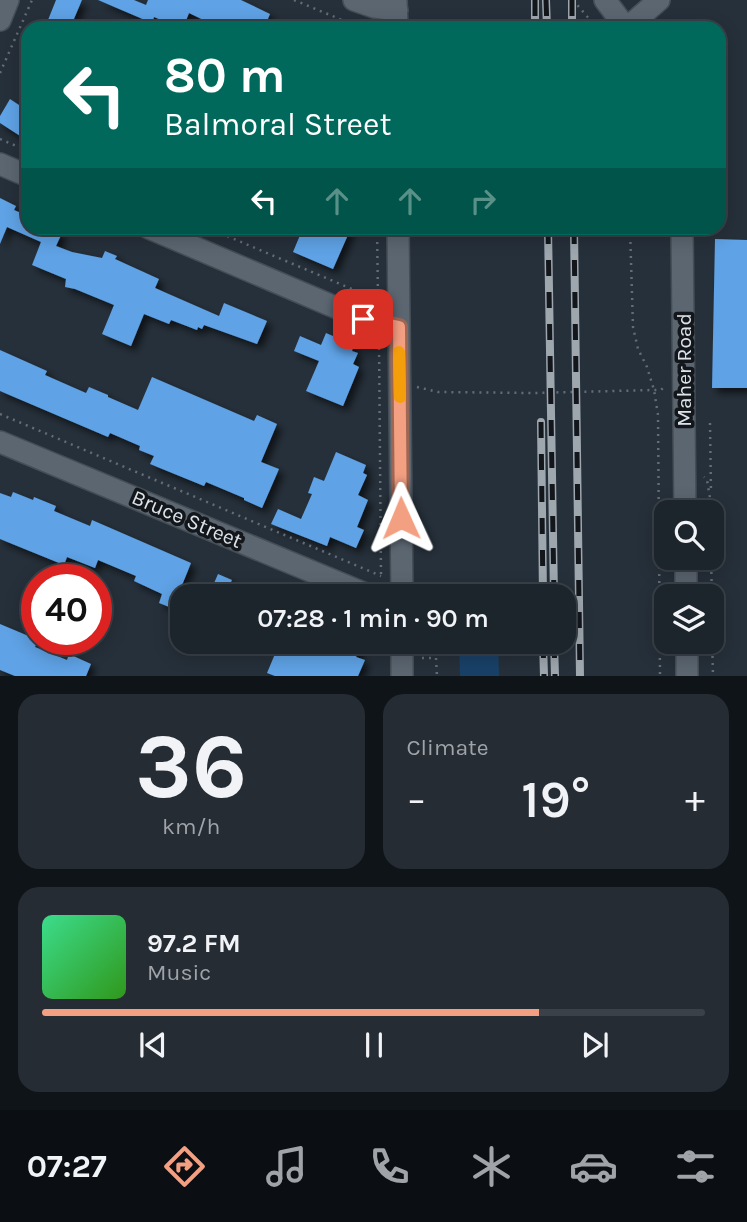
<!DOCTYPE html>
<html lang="en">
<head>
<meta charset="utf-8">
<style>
  :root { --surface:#1c242c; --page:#252c34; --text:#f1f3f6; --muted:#a0a4a9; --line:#3a4148; --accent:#f39f82 }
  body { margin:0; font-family:Karla,sans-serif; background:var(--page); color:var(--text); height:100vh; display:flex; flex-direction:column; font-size:26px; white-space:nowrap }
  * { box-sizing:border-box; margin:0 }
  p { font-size:23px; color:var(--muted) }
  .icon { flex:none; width:38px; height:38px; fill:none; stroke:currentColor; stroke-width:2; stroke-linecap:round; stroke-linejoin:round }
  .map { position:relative; height:676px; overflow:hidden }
  .drawer { display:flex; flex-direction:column; gap:18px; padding:18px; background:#0f1418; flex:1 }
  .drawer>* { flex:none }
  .hud { position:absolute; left:21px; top:21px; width:705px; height:214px; border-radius:21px; box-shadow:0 4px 18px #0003,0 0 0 2px var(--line); background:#00695c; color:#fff; overflow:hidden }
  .tools { position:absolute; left:654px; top:500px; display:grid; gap:14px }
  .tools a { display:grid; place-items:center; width:70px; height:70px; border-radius:14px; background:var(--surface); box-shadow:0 4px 18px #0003,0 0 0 2px var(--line); font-size:35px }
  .speed { position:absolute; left:21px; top:564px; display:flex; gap:14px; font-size:35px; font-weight:700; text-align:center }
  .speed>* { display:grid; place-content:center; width:91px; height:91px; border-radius:50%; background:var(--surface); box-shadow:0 4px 18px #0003,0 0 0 2px var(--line); line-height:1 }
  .speed .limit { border:10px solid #d22; background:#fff; color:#111 }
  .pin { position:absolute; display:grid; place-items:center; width:60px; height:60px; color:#fff; margin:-30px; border-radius:14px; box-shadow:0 4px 10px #0006 }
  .me { position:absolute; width:77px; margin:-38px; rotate:359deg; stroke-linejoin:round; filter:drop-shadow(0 0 5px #0008) }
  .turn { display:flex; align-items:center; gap:24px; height:147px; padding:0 28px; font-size:32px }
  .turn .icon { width:91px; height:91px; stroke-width:2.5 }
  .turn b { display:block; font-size:49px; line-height:60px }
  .lanes { display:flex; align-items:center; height:66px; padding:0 28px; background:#0003; justify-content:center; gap:35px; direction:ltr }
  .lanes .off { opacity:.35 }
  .big { font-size:52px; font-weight:600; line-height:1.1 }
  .drawer .tile { flex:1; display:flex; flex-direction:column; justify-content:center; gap:10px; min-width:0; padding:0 24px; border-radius:21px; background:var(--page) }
  .drawer .dial { align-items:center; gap:0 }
  .dial b { font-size:91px; line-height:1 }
  .song { display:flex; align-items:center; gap:21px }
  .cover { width:84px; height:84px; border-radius:10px; background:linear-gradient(135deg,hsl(150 70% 55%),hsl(110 70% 35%)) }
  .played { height:7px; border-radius:4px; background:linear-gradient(90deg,var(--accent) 75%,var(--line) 75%) }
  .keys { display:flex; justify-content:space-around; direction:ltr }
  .heat { display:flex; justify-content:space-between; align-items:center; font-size:38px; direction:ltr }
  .drawer .tiles { flex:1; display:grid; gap:18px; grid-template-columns:1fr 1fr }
  .tile:last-child { grid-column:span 2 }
  .trip { position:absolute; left:170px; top:584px; width:406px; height:70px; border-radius:21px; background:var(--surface); box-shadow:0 4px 18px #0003,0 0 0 2px var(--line); font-weight:600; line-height:70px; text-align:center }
  .dock { display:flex; height:112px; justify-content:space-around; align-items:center; background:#0b0e12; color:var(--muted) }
  .dock .icon { width:49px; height:49px }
  .dock .on { color:var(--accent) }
  .dock b { font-size:32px; color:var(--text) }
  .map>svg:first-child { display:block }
  .green { fill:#194168 }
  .building { fill:#5fa2e5; filter:url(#shadow) }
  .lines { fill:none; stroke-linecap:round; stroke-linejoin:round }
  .minor-casing { stroke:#454d55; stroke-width:24 }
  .path { stroke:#646d76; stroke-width:2.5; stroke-dasharray:2 5; stroke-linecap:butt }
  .minor { stroke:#5b6671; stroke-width:21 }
  .rail-casing { stroke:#9ea6ae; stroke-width:8 }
  .rail { stroke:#13171c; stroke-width:5; stroke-dasharray:16; stroke-linecap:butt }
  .route-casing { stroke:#9e6754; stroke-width:18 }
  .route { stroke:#f39f82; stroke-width:12 }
  .slow { stroke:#f59e0b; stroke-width:12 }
  .labels { text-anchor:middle; stroke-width:7; stroke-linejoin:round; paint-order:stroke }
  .street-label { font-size:21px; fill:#dde3ea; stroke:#13171c }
</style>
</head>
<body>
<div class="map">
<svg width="747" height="676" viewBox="0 0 747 676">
  <defs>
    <filter id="shadow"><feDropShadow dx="5" dy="5" stdDeviation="3.5" flood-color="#0009"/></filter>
  </defs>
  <rect width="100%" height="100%" fill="#26303a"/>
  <path class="green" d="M 459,642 L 498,642 L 499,676 L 460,676 Z"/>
  <path class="building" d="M 56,0 L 82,0 L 70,28 L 48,20 Z
    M 98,0 L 134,0 L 146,5 L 148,0 L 241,0 L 270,14 L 264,28 L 220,28 L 189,13 L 183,28 L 181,28 L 154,17 L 152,23 Z
    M 10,99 L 28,111 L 28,141 L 0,123 L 0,116 Z
    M 0,198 L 16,206 L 14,210 L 28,216 L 28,228 L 48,228 L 62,233 L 56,246 L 72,252 L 102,258 L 105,251 L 117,256 L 115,259 L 159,279 L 155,288 L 219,316 L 224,303 L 267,321 L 257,344 L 204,325 L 202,329 L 198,327 L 197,330 L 171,320 L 169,324 L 144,314 L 131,346 L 102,334 L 114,305 L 75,289 L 65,287 L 66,279 L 32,265 L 41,242 L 7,227 L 0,244 Z
    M 303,228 L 351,228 L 333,269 L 293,252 Z
    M 715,239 L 747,240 L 747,388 L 712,388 Z
    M 326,333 L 354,345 L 352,351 L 358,353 L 353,364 L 359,367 L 343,406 L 306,391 L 319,361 L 294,351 L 300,336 L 321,345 Z
    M 0,350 L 47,371 L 45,375 L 86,393 L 89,387 L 108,395 L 108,397 L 138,410 L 152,377 L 254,421 L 257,415 L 277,424 L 261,462 L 279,469 L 262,508 L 244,500 L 244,498 L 206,482 L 204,486 L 150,464 L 154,456 L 139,450 L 140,446 L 110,433 L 108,437 L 0,391 Z
    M 336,452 L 366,465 L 363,473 L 367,475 L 358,495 L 368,500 L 357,527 L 364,530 L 356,548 L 330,537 L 327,546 L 271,524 L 278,509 L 301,519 L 312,494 L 308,493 L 314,477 L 324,481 Z
    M 13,492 L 33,500 L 34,497 L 56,506 L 54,511 L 90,526 L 92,520 L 191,563 L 178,595 L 182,596 L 182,612 L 159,603 L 162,594 L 134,581 L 136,576 L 98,560 L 95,568 L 67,557 L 64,565 L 0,539 L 0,493 L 11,497 Z
    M 218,574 L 232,580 L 231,582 L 267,594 L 267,597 L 208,597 Z
    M 0,624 L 38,640 L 35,647 L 67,660 L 69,654 L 91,664 L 86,676 L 15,676 L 0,670 Z
    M 280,642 L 362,642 L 356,657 L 365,660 L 358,676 L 275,676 L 267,673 Z"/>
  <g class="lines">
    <defs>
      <path id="minor" d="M 354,0 L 374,7 L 397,10
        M 396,0 L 397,28
        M 605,0 L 626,28
        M 0,20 L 8,0
        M 627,28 L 659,0
        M 0,164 L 28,176
        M 149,228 L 363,319 L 399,327
        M 398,228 L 402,597
        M 682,228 L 685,513
        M 0,442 L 373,597
        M 686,558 L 686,597
        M 402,642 L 402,676
        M 687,642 L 687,676"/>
    </defs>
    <use href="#minor" class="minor-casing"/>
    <path class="path" d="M 294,0 L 361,28
      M 573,0 L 597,28
      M 0,73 L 32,0
      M 0,139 L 28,151
      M 208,228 L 378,300
      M 377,228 L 378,299
      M 630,228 L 633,327 L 638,349 L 647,367 L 654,390 L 658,415 L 660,676
      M 379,341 L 381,576
      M 417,387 L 438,392 L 533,393 L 654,390 L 661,390 L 665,386
      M 0,414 L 381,576
      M 710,423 L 711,493
      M 711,503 L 711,513
      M 704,504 L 711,504 L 707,480 L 704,477
      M 711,558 L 712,597
      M 712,635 L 713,676
      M 422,658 L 436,658 L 437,676"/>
    <use href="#minor" class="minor"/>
    <defs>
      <path id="rail" d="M 535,0 L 535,28
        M 546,0 L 547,28
        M 572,0 L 572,28
        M 548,228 L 554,597
        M 574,228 L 580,676
        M 541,422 L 543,597
        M 543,642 L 544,676
        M 554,642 L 555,676"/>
    </defs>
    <use href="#rail" class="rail-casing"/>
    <use href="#rail" class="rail"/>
  </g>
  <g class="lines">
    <defs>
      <path id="route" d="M 363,319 L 399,327 L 401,518"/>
    </defs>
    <use href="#route" class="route-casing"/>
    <use href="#route" class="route"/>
    <path class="slow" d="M 399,352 L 400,397"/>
  </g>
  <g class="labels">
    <g class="street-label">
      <text transform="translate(684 370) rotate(-90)" y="7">Maher Road</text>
      <text transform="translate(187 519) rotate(23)" y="7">Bruce Street</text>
    </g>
  </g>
</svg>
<div class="tools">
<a><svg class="icon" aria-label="search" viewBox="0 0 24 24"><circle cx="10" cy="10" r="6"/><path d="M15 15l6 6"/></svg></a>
<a><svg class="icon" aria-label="layers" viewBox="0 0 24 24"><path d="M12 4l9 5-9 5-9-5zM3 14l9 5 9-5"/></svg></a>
</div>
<div class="speed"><div class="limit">40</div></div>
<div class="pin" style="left:363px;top:319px;background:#d93025"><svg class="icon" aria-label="arrive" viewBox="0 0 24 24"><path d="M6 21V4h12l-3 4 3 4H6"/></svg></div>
<svg class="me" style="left:401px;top:518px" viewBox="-20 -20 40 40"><path d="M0-17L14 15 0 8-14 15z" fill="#f39f82" stroke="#fff" stroke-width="4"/></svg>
<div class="trip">07:28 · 1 min · 90 m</div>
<div class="hud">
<div class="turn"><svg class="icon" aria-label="left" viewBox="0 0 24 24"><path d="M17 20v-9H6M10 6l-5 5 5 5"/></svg><div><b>80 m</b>Balmoral Street</div></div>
<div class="lanes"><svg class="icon" aria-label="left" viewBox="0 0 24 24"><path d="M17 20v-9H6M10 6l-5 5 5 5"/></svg><svg class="icon off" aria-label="ahead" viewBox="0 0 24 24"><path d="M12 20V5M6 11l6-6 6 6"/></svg><svg class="icon off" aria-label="ahead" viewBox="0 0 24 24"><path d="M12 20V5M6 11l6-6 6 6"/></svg><svg class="icon off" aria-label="right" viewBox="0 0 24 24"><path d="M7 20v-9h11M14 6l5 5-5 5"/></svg></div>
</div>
</div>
<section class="drawer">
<div class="tiles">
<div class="tile dial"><b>36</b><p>km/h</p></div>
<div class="tile"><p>Climate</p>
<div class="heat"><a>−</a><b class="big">19°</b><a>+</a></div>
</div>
<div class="tile">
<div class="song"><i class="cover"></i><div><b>97.2 FM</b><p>Music</p></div></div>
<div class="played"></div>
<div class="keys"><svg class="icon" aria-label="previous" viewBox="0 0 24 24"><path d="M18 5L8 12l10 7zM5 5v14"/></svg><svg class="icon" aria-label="pause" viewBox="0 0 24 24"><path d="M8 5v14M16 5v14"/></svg><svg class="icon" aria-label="next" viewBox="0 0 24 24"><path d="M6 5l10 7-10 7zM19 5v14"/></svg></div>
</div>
</div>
</section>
<nav class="dock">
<b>07:27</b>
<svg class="icon on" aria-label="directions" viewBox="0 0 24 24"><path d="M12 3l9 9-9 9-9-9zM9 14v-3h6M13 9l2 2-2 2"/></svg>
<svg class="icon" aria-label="music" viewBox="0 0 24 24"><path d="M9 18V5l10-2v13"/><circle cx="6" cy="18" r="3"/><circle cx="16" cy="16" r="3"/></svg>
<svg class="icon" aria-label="phone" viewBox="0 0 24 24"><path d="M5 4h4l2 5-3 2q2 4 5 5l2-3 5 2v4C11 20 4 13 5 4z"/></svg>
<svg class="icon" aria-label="climate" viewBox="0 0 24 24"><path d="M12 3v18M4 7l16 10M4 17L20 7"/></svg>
<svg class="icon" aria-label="car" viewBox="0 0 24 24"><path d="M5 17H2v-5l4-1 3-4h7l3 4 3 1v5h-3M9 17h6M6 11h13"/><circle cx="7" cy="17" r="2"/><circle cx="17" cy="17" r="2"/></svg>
<svg class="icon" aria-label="filters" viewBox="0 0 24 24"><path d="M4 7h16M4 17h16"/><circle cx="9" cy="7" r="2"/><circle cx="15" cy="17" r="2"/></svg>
</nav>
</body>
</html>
